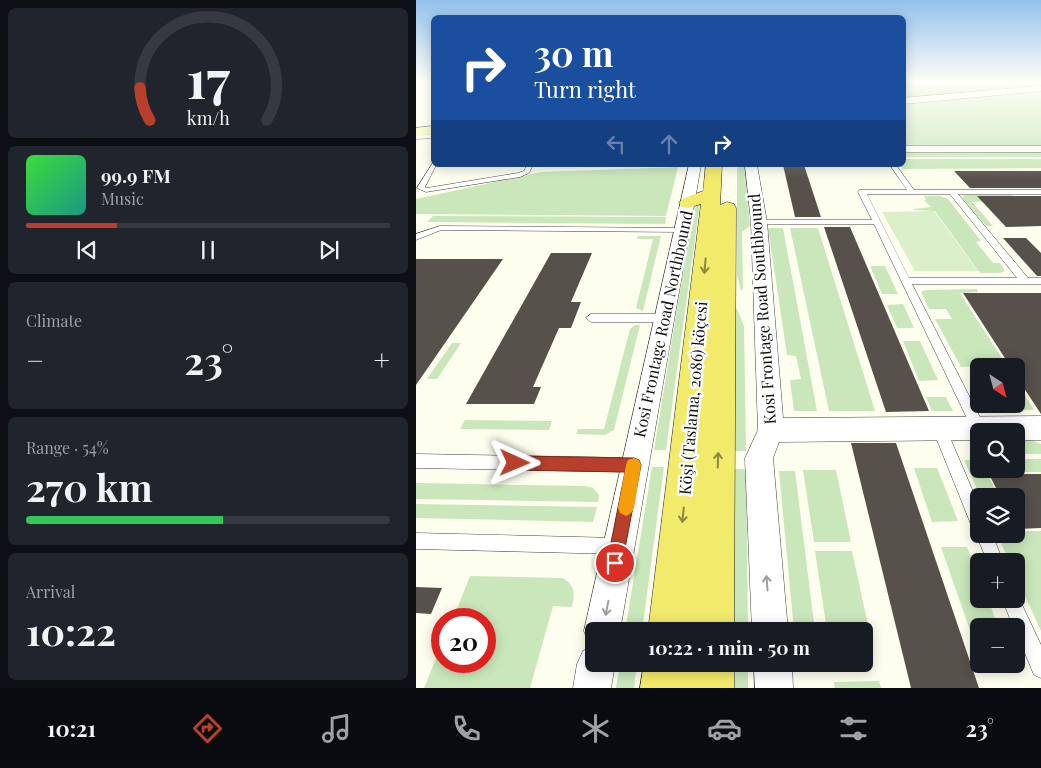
<!DOCTYPE html>
<html lang="en">
<head>
<meta charset="utf-8">
<style>
  :root { --surface:#171b24; --page:#20242c; --text:#f1f3f6; --muted:#9ea1a6; --line:#363941; --accent:#b73f2b }
  body { margin:0; font-family:"Playfair Display",serif; background:var(--page); color:var(--text); height:100vh; display:flex; flex-direction:column; font-size:19px; white-space:nowrap }
  * { box-sizing:border-box; margin:0 }
  p { font-size:16px; color:var(--muted) }
  .icon { flex:none; width:28px; height:28px; fill:none; stroke:currentColor; stroke-width:2; stroke-linecap:round; stroke-linejoin:round }
  .map { position:relative; flex:1; overflow:hidden }
  .drawer { display:flex; flex-direction:column; gap:8px; padding:8px; background:#0d0f14; width:416px }
  .drawer>* { flex:none }
  .guide { position:absolute; left:15px; top:15px; width:475px; height:152px; border-radius:8px; box-shadow:0 2px 12px #0003; background:#1a4fa0; color:#fff; overflow:hidden }
  .needle { width:32px; rotate:144deg }
  .buttons { position:absolute; left:554px; top:358px; display:grid; gap:10px }
  .buttons a { display:grid; place-items:center; width:55px; height:55px; border-radius:8px; background:var(--surface); box-shadow:0 2px 12px #0003; font-size:25px }
  .speed { position:absolute; left:15px; top:608px; display:flex; gap:10px; font-size:25px; font-weight:700; text-align:center }
  .speed>* { display:grid; place-content:center; width:65px; height:65px; border-radius:50%; background:var(--surface); box-shadow:0 2px 12px #0003; line-height:1 }
  .speed .limit { border:8px solid #d22; background:#fff; color:#111 }
  .pin { position:absolute; display:grid; place-items:center; width:42px; height:42px; color:#fff; margin:-21px; border:2px solid #fff; border-radius:50%; box-shadow:0 1px 5px #0007 }
  .me { position:absolute; width:55px; margin:-28px; rotate:91deg; stroke-linejoin:round; filter:drop-shadow(0 0 4px #0008) }
  .turn { display:flex; align-items:center; gap:18px; height:105px; padding:0 20px; font-size:22px }
  .turn .icon { width:65px; height:65px; stroke-width:2.5 }
  .turn b { display:block; font-size:35px; line-height:42px }
  .lanes { display:flex; align-items:center; height:48px; padding:0 20px; background:#0003; justify-content:center; gap:25px; direction:ltr }
  .lanes .off { opacity:.35 }
  .big { font-size:38px; font-weight:700; line-height:1.1 }
  .drawer .widget { flex:1; display:flex; flex-direction:column; justify-content:center; gap:8px; min-width:0; padding:0 18px; border-radius:8px; background:var(--page) }
  .drawer .dial { align-items:center; gap:0 }
  .dial svg { height:130px; overflow:visible; fill:none; stroke:var(--line); stroke-width:7; stroke-linecap:round; text-anchor:middle }
  .dial text { fill:var(--text); stroke:none }
  .song { display:flex; align-items:center; gap:15px }
  .cover { width:60px; height:60px; border-radius:8px; background:linear-gradient(135deg,hsl(120 70% 55%),hsl(170 70% 35%)) }
  .played { height:5px; border-radius:2px; background:linear-gradient(90deg,var(--accent) 25%,var(--line) 25%) }
  .keys { display:flex; justify-content:space-around; direction:ltr }
  .heat { display:flex; justify-content:space-between; align-items:center; font-size:28px; direction:ltr }
  .charge { height:8px; border-radius:4px; background:linear-gradient(90deg,#34c759 54%,var(--line) 0) }
  .trip { position:absolute; left:169px; top:622px; width:288px; height:50px; border-radius:8px; background:var(--surface); box-shadow:0 2px 12px #0003; font-weight:700; line-height:50px; text-align:center }
  .dock { display:flex; height:80px; justify-content:space-around; align-items:center; background:#090b0e; color:var(--muted) }
  .dock .icon { width:35px; height:35px }
  .dock .on { color:var(--accent) }
  .dock b { font-size:22px; color:var(--text) }
  main { display:flex; flex:1; min-height:0 }
  .map>svg:first-child { display:block }
  .green { fill:#c9e7ba }
  .forest { fill:#aad79a }
  .pitch { fill:#dcefcb }
  .building { fill:#56514a }
  .lines { fill:none; stroke-linecap:round; stroke-linejoin:round }
  .service-casing { stroke:#404040; stroke-width:1 }
  .minor-casing { stroke:#404040; stroke-width:1 }
  .secondary-casing { stroke:#2f2f2f; stroke-width:1 }
  .primary-casing { stroke:#1e1e1e; stroke-width:1 }
  .service { fill:#fff; fill-rule:evenodd }
  .minor { fill:#fff; fill-rule:evenodd }
  .secondary { fill:#f5fbac; fill-rule:evenodd }
  .primary { fill:#f2ea6a; fill-rule:evenodd }
  .oneway { stroke:#8b8740 }
  .oneway2 { stroke:#9e9e9e }
  .route { fill:#b73f2b; stroke:#77291c }
  .slow { fill:#f59e0b }
  .labels { text-anchor:middle; stroke-width:5; stroke-linejoin:round; paint-order:stroke }
  .street-label { font-size:16px; fill:#0d0d0d; stroke:#fff }
</style>
</head>
<body>
<main>
<section class="drawer">
<div class="widget dial"><svg viewBox="0 0 100 80">
<path d="M14 69A42 42 0 1 1 86 69"/>
<path d="M14 69A42 42 0 0 1 8 49" stroke="#b73f2b"/>
<text x="50" y="56" font-size="32" font-weight="700">17</text>
<text x="50" y="72" font-size="11">km/h</text>
</svg></div>
<div class="widget">
<div class="song"><i class="cover"></i><div><b>99.9 FM</b><p>Music</p></div></div>
<div class="played"></div>
<div class="keys"><svg class="icon" aria-label="previous" viewBox="0 0 24 24"><path d="M18 5L8 12l10 7zM5 5v14"/></svg><svg class="icon" aria-label="pause" viewBox="0 0 24 24"><path d="M8 5v14M16 5v14"/></svg><svg class="icon" aria-label="next" viewBox="0 0 24 24"><path d="M6 5l10 7-10 7zM19 5v14"/></svg></div>
</div>
<div class="widget"><p>Climate</p>
<div class="heat"><a>−</a><b class="big">23°</b><a>+</a></div>
</div>
<div class="widget"><p>Range · 54%</p><b class="big">270 km</b><div class="charge"></div></div>
<div class="widget"><p>Arrival</p><b class="big">10:22</b></div>
</section>
<div class="map">
<svg width="625" height="688" viewBox="0 0 625 688">
  <rect width="100%" height="100%" fill="#fefeee"/>
  <path class="green" d="M 625,90 L 625,145 L 488,145 L 488,103 Z
    M 625,152 L 625,157 L 488,157 L 488,153 Z
    M 488,159 L 625,159 L 625,168 L 487,169 L 485,165 L 488,165 Z
    M 321,165 L 328,165 L 334,226 L 326,232 L 327,289 L 325,291 L 321,275 Z
    M 262,167 L 250,216 L 0,214 L 0,199 L 125,172 Z
    M 548,195 L 596,195 L 601,200 L 556,202 L 577,226 L 570,226 L 547,199 Z
    M 508,196 L 524,196 L 532,199 L 565,241 L 560,242 L 577,263 L 584,263 L 589,271 L 584,273 L 564,273 L 519,211 L 498,210 L 497,209 L 515,207 L 508,200 L 510,200 Z
    M 284,203 L 250,450 L 238,450 L 277,211 Z
    M 17,216 L 250,217 L 249,224 L 11,222 Z
    M 352,228 L 367,228 L 401,411 L 378,411 L 374,380 L 385,379 L 380,356 L 371,355 Z
    M 374,228 L 402,228 L 459,411 L 413,411 Z
    M 222,236 L 245,236 L 227,311 L 220,308 L 237,239 L 221,239 Z
    M 454,266 L 469,266 L 482,294 L 466,294 Z
    M 561,289 L 562,292 L 544,293 L 591,366 L 545,367 L 519,319 L 536,319 L 530,309 L 513,309 L 505,292 L 510,290 Z
    M 487,304 L 498,328 L 481,328 L 471,305 Z
    M 319,309 L 321,309 L 328,326 L 330,451 L 318,451 Z
    M 219,325 L 224,325 L 198,430 L 189,435 L 160,434 L 162,429 L 188,429 L 214,329 Z
    M 487,341 L 504,341 L 522,380 L 503,381 Z
    M 36,343 L 45,343 L 21,379 L 11,379 Z
    M 600,380 L 618,410 L 573,410 L 564,404 L 600,404 Z
    M 510,397 L 530,397 L 537,411 L 516,411 Z
    M 49,420 L 136,421 L 133,430 L 44,429 Z
    M 614,439 L 625,444 L 625,454 L 600,454 L 600,440 Z
    M 600,459 L 625,459 L 625,472 L 606,472 Z
    M 548,460 L 562,460 L 562,469 L 594,469 L 595,472 L 571,473 L 582,496 L 564,496 Z
    M 236,467 L 248,467 L 226,631 L 209,631 Z
    M 498,468 L 521,468 L 542,521 L 516,522 Z
    M 317,469 L 330,469 L 332,631 L 316,631 Z
    M 387,470 L 420,470 L 435,542 L 398,542 Z
    M 363,471 L 379,471 L 399,631 L 378,631 Z
    M 0,483 L 169,486 L 177,488 L 183,495 L 182,502 L 0,499 Z
    M 0,504 L 181,507 L 177,522 L 0,518 Z
    M 600,531 L 625,531 L 625,631 L 600,576 L 600,561 L 593,561 L 581,534 L 600,534 Z
    M 525,547 L 551,547 L 562,575 L 562,599 L 572,599 L 582,626 L 562,626 L 562,645 L 559,645 Z
    M 399,551 L 436,551 L 457,648 L 448,649 L 448,631 L 411,631 Z
    M 54,576 L 146,578 C 159,584 159,594 156,607 L 137,606 L 114,688 L 8,688 L 26,644 L 26,661 L 69,661 L 69,619 L 37,619 Z
    M 204,664 L 221,664 L 218,688 L 200,688 Z
    M 315,664 L 332,664 L 332,688 L 315,688 Z
    M 463,681 L 465,688 L 419,688 L 418,682 Z"/>
  <path class="forest" d="M 488,83 L 621,83 L 625,86 L 488,98 Z"/>
  <path class="pitch" d="M 518,211 L 562,271 L 499,271 L 466,212 Z"/>
  <path class="building" d="M 367,165 L 388,165 L 405,217 L 379,217 Z
    M 538,171 L 625,171 L 625,188 L 554,188 Z
    M 561,196 L 625,196 L 625,226 L 590,227 Z
    M 408,227 L 434,227 L 513,411 L 470,412 Z
    M 587,238 L 610,238 L 625,253 L 625,276 L 621,276 Z
    M 135,253 L 176,253 L 155,302 L 165,302 L 155,328 L 143,328 L 117,387 L 125,387 L 118,404 L 50,404 Z
    M 0,259 L 87,259 L 0,385 Z
    M 547,293 L 625,293 L 625,414 L 600,376 L 600,366 L 594,366 Z
    M 435,443 L 480,443 L 563,688 L 495,688 Z
    M 573,474 L 625,474 L 625,528 L 600,529 L 600,496 L 584,496 Z
    M 0,587 L 26,588 L 15,614 L 0,613 Z"/>
  <g class="lines">
    <defs>
      <path id="service" d="M 18,134 L 18,138 L 0,139 L 0,135 Z
        M 18,161 L 18,165 L 20,165 L 9,187 L 11,188 L 102,173 L 108,171 L 111,165 L 117,165 L 113,173 L 104,177 L 10,192 L 1,188 Z
        M 474,165 L 480,165 L 498,190 L 625,190 L 625,194 L 542,194 L 612,278 L 625,278 L 625,284 L 496,284 L 570,429 L 569,431 L 562,431 L 562,435 L 558,433 L 458,224 L 343,224 L 339,222 L 343,220 L 456,220 L 442,192 L 443,190 L 491,190 ZM 451,194 L 534,194 L 601,278 L 493,278 Z
        M 24,226 L 266,228 L 270,230 L 266,232 L 25,230 L 0,240 L 0,234 Z
        M 175,314 L 248,314 L 253,318 L 248,322 L 175,322 L 170,318 Z
        M 524,424 L 529,426 L 562,503 L 562,534 L 576,534 L 587,561 L 571,561 L 560,534 L 562,529 L 556,527 L 517,430 L 519,426 Z
        M 0,454 L 218,458 L 223,460 L 225,465 L 223,470 L 218,472 L 0,468 Z
        M 0,533 L 201,538 L 207,540 L 209,546 L 207,552 L 201,554 L 0,549 Z
        M 600,592 L 625,645 L 625,678 L 618,675 L 600,632 L 600,626 L 597,626 L 586,599 L 600,599 Z"/>
      <path id="minor" d="M 625,86 L 625,91 L 488,104 L 488,98 Z
        M 488,146 L 625,146 L 625,152 L 488,152 Z
        M 273,165 L 285,165 L 204,631 L 178,631 L 178,645 L 173,644 L 168,631 Z
        M 329,165 L 341,165 L 351,222 L 367,418 L 625,416 L 625,440 L 600,440 L 600,431 L 562,431 L 562,440 L 363,442 L 357,458 L 372,631 L 336,631 L 329,458 L 342,430 L 335,222 Z
        M 178,646 L 178,664 L 199,664 L 195,688 L 157,688 L 161,664 L 167,651 Z
        M 338,664 L 376,664 L 377,688 L 339,688 Z"/>
      <path id="secondary" d="M 18,126 L 18,134 L 0,136 L 0,128 Z"/>
      <path id="primary" d="M 290,165 L 306,165 L 304,205 L 311,202 L 318,204 L 320,208 L 318,631 L 232,631 L 285,204 L 272,208 L 266,207 L 263,203 L 266,199 L 287,191 Z
        M 228,664 L 318,664 L 318,688 L 224,688 Z"/>
    </defs>
    <use href="#service" class="service-casing"/>
    <use href="#minor" class="minor-casing"/>
    <use href="#secondary" class="secondary-casing"/>
    <use href="#primary" class="primary-casing"/>
    <use href="#service" class="service"/>
    <use href="#minor" class="minor"/>
    <use href="#secondary" class="secondary"/>
    <use href="#primary" class="primary"/>
  </g>
  <defs><path id="oneway-shaft" d="M-6 0H5M1.5-3L5.5 0L1.5 3" fill="none" stroke-width="1.6" stroke-linecap="round" stroke-linejoin="round" transform="scale(1.25)"/></defs>
  <g class="oneway">
    <use href="#oneway-shaft" transform="translate(289 266) rotate(95)"/>
    <use href="#oneway-shaft" transform="translate(302 460) rotate(-88)"/>
    <use href="#oneway-shaft" transform="translate(267 515) rotate(96)"/>
  </g>
  <g class="oneway2">
    <use href="#oneway-shaft" transform="translate(351 583) rotate(-94)"/>
    <use href="#oneway-shaft" transform="translate(191 608) rotate(101)"/>
  </g>
  <linearGradient id="sky" x2="0" y2="1"><stop stop-color="#93c0ec"/><stop offset="0.46" stop-color="#fffff7"/><stop offset="1" stop-color="#fffff7" stop-opacity="0"/></linearGradient>
  <rect width="625" height="179" fill="url(#sky)"/>
  <path class="route" d="M 99,456 L 218,458 L 223,460 L 225,465 L 205,569 L 199,572 L 193,569 L 191,563 L 209,472 L 99,470 L 94,468 L 92,463 L 94,458 Z"/>
  <path class="slow" d="M 218,458 L 223,460 L 225,465 L 218,508 L 215,513 L 210,516 L 204,513 L 202,508 L 210,465 L 212,460 Z"/>
  <g class="labels">
    <g class="street-label">
      <text transform="translate(346 309) rotate(-94)" y="6">Kosi Frontage Road Southbound</text>
      <text transform="translate(247 324) rotate(-78)" y="6">Kosi Frontage Road Northbound</text>
      <text transform="translate(277 398) rotate(-85)" y="6">Köşi (Taslama, 2086) köçesi</text>
    </g>
  </g>
</svg>
<div class="buttons">
<a><svg class="needle" viewBox="-14 -14 28 28"><path d="M0-13l5 13h-10z" fill="#e53935"/><path d="M0 13l5-13h-10z" fill="#9ea1a6"/></svg></a>
<a><svg class="icon" aria-label="search" viewBox="0 0 24 24"><circle cx="10" cy="10" r="6"/><path d="M15 15l6 6"/></svg></a>
<a><svg class="icon" aria-label="layers" viewBox="0 0 24 24"><path d="M12 4l9 5-9 5-9-5zM3 14l9 5 9-5"/></svg></a>
<a>+</a>
<a>−</a>
</div>
<div class="speed"><div class="limit">20</div></div>
<div class="pin" style="left:199px;top:563px;background:#d93025"><svg class="icon" aria-label="arrive" viewBox="0 0 24 24"><path d="M6 21V4h12l-3 4 3 4H6"/></svg></div>
<svg class="me" style="left:99px;top:463px" viewBox="-20 -20 40 40"><path d="M0-17L14 15 0 8-14 15z" fill="#b73f2b" stroke="#fff" stroke-width="4"/></svg>
<div class="trip">10:22 · 1 min · 50 m</div>
<div class="guide">
<div class="turn"><svg class="icon" aria-label="right" viewBox="0 0 24 24"><path d="M7 20v-9h11M14 6l5 5-5 5"/></svg><div><b>30 m</b>Turn right</div></div>
<div class="lanes"><svg class="icon off" aria-label="left" viewBox="0 0 24 24"><path d="M17 20v-9H6M10 6l-5 5 5 5"/></svg><svg class="icon off" aria-label="ahead" viewBox="0 0 24 24"><path d="M12 20V5M6 11l6-6 6 6"/></svg><svg class="icon" aria-label="right" viewBox="0 0 24 24"><path d="M7 20v-9h11M14 6l5 5-5 5"/></svg></div>
</div>
</div>
</main>
<nav class="dock">
<b>10:21</b>
<svg class="icon on" aria-label="directions" viewBox="0 0 24 24"><path d="M12 3l9 9-9 9-9-9zM9 14v-3h6M13 9l2 2-2 2"/></svg>
<svg class="icon" aria-label="music" viewBox="0 0 24 24"><path d="M9 18V5l10-2v13"/><circle cx="6" cy="18" r="3"/><circle cx="16" cy="16" r="3"/></svg>
<svg class="icon" aria-label="phone" viewBox="0 0 24 24"><path d="M5 4h4l2 5-3 2q2 4 5 5l2-3 5 2v4C11 20 4 13 5 4z"/></svg>
<svg class="icon" aria-label="climate" viewBox="0 0 24 24"><path d="M12 3v18M4 7l16 10M4 17L20 7"/></svg>
<svg class="icon" aria-label="car" viewBox="0 0 24 24"><path d="M5 17H2v-5l4-1 3-4h7l3 4 3 1v5h-3M9 17h6M6 11h13"/><circle cx="7" cy="17" r="2"/><circle cx="17" cy="17" r="2"/></svg>
<svg class="icon" aria-label="filters" viewBox="0 0 24 24"><path d="M4 7h16M4 17h16"/><circle cx="9" cy="7" r="2"/><circle cx="15" cy="17" r="2"/></svg>
<b>23°</b>
</nav>
</body>
</html>
